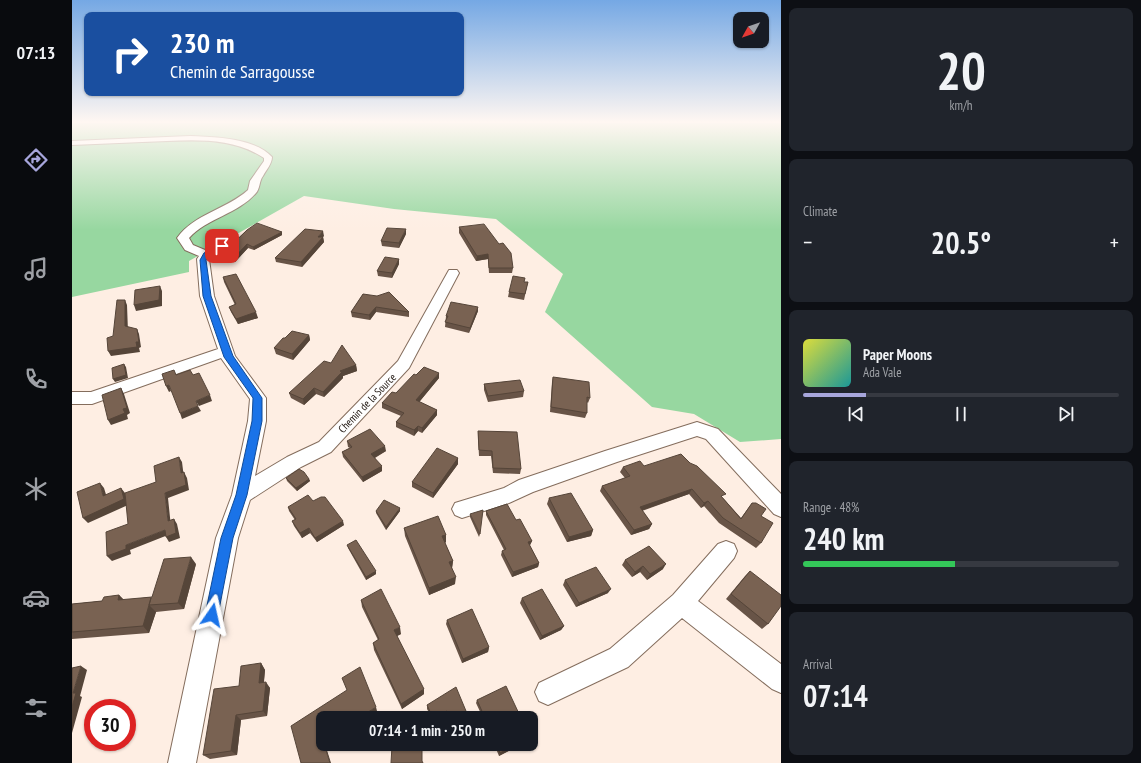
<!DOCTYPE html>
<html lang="en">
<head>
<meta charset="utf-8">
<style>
  :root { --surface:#171b24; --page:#20242c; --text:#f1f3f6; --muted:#9ea1a6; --line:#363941; --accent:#a7a6dc }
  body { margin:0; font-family:"PT Sans Narrow",sans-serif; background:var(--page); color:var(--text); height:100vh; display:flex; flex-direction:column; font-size:15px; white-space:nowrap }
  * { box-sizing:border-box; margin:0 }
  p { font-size:13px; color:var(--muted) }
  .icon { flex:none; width:22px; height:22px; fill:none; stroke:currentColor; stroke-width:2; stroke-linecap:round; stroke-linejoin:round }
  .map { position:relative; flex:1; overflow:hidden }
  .panel { display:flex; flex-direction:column; gap:8px; padding:8px; background:#0d0f14; width:360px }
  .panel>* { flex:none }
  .guide { position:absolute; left:12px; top:12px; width:380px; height:84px; border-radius:8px; box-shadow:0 1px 3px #0004; background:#1a4fa0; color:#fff; overflow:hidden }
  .needle { width:26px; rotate:230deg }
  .buttons { position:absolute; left:661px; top:12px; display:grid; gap:8px }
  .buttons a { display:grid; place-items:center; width:36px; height:36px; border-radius:8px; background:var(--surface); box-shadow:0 1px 3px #0004; font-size:20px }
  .speed { position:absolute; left:12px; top:699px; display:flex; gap:8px; font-size:20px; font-weight:700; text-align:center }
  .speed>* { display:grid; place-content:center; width:52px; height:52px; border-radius:50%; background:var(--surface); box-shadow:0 1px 3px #0004; line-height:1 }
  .speed .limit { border:6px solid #d22; background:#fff; color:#111 }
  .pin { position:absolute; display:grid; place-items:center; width:34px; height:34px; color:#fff; margin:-17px; border-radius:8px; box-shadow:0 2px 6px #0006 }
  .me { position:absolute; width:44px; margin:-22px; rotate:11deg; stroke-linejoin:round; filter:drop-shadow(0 0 3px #0008) }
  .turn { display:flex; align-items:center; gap:14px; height:84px; padding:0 20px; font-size:18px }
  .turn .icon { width:52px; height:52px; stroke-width:2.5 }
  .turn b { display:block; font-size:28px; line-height:34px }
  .big { font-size:30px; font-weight:600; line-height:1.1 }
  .panel .tile { flex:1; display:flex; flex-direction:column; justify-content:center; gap:6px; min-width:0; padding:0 14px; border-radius:8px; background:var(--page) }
  .panel .dial { align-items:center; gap:0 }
  .dial b { font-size:52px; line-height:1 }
  .song { display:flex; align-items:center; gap:12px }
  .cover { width:48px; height:48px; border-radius:6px; background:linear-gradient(135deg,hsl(60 70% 55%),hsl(180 70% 35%)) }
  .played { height:4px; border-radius:2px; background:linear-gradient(90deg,var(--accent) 20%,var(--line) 20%) }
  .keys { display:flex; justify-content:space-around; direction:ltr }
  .heat { display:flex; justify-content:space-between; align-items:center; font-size:22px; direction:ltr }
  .charge { height:6px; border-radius:3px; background:linear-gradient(90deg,#34c759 48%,var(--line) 0) }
  .trip { position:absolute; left:244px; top:711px; width:222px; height:40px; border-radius:8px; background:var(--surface); box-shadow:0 1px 3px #0004; font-weight:600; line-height:40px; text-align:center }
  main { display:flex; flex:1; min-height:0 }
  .tabs { display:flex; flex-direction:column; width:72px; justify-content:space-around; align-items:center; background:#090b0e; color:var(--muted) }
  .tabs .icon { width:28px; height:28px }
  .tabs .current { color:var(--accent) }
  .tabs b { font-size:18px; color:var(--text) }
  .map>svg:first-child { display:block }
  .green { fill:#97d7a0 }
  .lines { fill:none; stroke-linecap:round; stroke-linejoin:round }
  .street-casing { stroke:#846d5d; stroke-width:2 }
  .street { fill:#fff; fill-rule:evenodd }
  .wall { fill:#685447 }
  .shaded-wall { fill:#554539 }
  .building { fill:#796252; stroke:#554539 }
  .route { fill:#1a73e8; stroke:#114b97 }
  .labels { text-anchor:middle; stroke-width:3; stroke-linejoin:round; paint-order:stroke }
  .street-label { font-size:11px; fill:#1e150f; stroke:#fff }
</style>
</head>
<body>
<main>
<nav class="tabs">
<b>07:13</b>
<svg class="icon current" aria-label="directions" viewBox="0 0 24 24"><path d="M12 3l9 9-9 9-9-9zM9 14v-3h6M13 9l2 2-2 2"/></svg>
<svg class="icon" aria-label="music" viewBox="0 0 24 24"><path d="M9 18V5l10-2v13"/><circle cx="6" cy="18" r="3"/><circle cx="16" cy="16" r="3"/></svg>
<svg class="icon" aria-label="phone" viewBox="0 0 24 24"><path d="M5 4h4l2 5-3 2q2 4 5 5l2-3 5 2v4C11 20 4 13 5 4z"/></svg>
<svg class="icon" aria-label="climate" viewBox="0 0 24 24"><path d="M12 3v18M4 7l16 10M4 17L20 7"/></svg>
<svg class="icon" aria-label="car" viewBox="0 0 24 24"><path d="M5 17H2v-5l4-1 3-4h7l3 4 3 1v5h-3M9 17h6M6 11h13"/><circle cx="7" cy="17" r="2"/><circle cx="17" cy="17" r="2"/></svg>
<svg class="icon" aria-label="filters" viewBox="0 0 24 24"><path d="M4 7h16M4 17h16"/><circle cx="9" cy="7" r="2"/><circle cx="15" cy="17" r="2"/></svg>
</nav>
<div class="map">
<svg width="709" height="763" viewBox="0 0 709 763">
  <rect width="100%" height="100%" fill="#feeee3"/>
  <path class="green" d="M 0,123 L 709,123 L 709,439 L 668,442 L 622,414 L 580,407 L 473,312 L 491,274 L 424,219 L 322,209 L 232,196 L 117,261 L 117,272 L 0,297 Z"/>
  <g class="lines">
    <defs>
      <path id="street" d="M 118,136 C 143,137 183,138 200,157 C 200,164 194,170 191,176 C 187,181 188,189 184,193 C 166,214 135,218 117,238 L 121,245 L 133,250 L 146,244 L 154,244 L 156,246 L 137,259 L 142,296 L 163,356 L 194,398 L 194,421 L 183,476 L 215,457 L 247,442 L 326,361 L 377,270 L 385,270 L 387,273 L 337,368 L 259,452 L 229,467 L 178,500 L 166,538 L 124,763 L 96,763 L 144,538 L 160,495 L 176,421 L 178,399 L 149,358 L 20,404 L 0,404 L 0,392 L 19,392 L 146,349 L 128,296 L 125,259 L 127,256 L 113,250 L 105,238 C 122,214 155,209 176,190 L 178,181 L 192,161 L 192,158 C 156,134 111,141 70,142 C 47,143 23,144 0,145 L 0,141 Z
        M 625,422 L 646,429 L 709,494 L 709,517 L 702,514 L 634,439 L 625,436 L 545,462 L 461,492 L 437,503 L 390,518 L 383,515 L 380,509 L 383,503 L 432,488 L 447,480 L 533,451 Z
        M 654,541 L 662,544 L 665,551 L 662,558 L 626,601 L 709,664 L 709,693 L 700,689 L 610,618 L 556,667 L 476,705 L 467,701 L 463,692 L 467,683 L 538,649 L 601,595 L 646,544 Z"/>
    </defs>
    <use href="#street" class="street-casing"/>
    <use href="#street" class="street"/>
  </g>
  <path class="wall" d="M 387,227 L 427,244 L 441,268 L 440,273 L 417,273 L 416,259 L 404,261 L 387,233 Z
    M 175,230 L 210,232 L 210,235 L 182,250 L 176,248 L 163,262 L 149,260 L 148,256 Z
    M 334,234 L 327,248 L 310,246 L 309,241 Z
    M 252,236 L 251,237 L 252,242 L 230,267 L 204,262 L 203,258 Z
    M 327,259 L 327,264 L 320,278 L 306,276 L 305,271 Z
    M 151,277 L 186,318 L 166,324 L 159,312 L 157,307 L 163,305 L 152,282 Z
    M 453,282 L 456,282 L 452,300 L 436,297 L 437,292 Z
    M 291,294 L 337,312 L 337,317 L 304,312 L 298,320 L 280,317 L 279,312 Z
    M 406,311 L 397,333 L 373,327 L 374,316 Z
    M 237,335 L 238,340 L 221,360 L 204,354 L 202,348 L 213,338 Z
    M 259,363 L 284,365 L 285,371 L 271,376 L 271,378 L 252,397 L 244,394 L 232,405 L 219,398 L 217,393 Z
    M 344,375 L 367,378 L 347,402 L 365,410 L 365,415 L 350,433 L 346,431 L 342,436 L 324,427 L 324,422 L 329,416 L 310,408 L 310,403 L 324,393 Z
    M 481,377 L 518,398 L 516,403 L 515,402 L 515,413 L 513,418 L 478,412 L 480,382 Z
    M 412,384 L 452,391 L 451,397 L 416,402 L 412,390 Z
    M 406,431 L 449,469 L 448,474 L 421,473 L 419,456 L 407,456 L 406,437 Z
    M 275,441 L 314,451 L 303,458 L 310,471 L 291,482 L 271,457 L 270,452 L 278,448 L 276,447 Z
    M 386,458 L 386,464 L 361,498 L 340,487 L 340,482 Z
    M 572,466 L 651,498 L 669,518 L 680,503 L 689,516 L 689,543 L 684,548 L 647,523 L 632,506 L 629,508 L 617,494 L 570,511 L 580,524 L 577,529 L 559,535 L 528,491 L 530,486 L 553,478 L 548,472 L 551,467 Z
    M 214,478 L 237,479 L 238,481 L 225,491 L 215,481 Z
    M 477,498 L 521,530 L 519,536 L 495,542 L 475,504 Z
    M 241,501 L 272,525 L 245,542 L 238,533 L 230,538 L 222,526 L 220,521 L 223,520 L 217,511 L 216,507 Z
    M 304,511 L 328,511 L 314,530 L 304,513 Z
    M 414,511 L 444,520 L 460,541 L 458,545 L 458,546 L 467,563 L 466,567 L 440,577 L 429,555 L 430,551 L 432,550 L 414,515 Z
    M 398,514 L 408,534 L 407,537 L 398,517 Z
    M 332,528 L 374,535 L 374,542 L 373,543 L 381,561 L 380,568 L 383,584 L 357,595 L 333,536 Z
    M 275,545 L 304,574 L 294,580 L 276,548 Z
    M 553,560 L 591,569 L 575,580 L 568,572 L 560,577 L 550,565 Z
    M 124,564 L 112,609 L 84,612 L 77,633 L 0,639 L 0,604 L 30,601 L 47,595 L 52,600 L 80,597 Z
    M 678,571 L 696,624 L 690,629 L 654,599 L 673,576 Z
    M 493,580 L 536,593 L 504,607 L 491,585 Z
    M 450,598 L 492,626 L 489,630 L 468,640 L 448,603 Z
    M 289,600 L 329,634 L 325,636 L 352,694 L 330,709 L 302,650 L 301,643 L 306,640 L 290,607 Z
    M 375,620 L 417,647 L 416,652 L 390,663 L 374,624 Z
    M 189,663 L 193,670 L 192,682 L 198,688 L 195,716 L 169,720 L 165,755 L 138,759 L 131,755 L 167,686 Z
    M 405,700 L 449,718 L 411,718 L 404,703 Z
    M 355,705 L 394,711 L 393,714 L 387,718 L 377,718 L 375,714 L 369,718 L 360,718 L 355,709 Z
    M 422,744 L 450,744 L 427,756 Z"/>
  <path class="shaded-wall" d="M 334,229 L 334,234 L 327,248 L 327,243 Z
    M 251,231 L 252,236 L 247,241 L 246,237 Z
    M 210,232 L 210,235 L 182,250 L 181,247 Z
    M 251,237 L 252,242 L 230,267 L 229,262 Z
    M 175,244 L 176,248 L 163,262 L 162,258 Z
    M 416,254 L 416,259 L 404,261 L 405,256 Z
    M 327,259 L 327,264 L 320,278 L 320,273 Z
    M 88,286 L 90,291 L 90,306 L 64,311 L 62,305 Z
    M 53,300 L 55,305 L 56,332 L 53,326 Z
    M 304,307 L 304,312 L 298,320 L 297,315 Z
    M 406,307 L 406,311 L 397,333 L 398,328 Z
    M 184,312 L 186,318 L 166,324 L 164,319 Z
    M 65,329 L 67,334 L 69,347 L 67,348 L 68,352 L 39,356 L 36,351 L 64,342 Z
    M 237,335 L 238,340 L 221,360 L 220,354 Z
    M 52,364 L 54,367 L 56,378 L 43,382 L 41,379 Z
    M 284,365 L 285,371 L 271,376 L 271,378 L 252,397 L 251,392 L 268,371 Z
    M 367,373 L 367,378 L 344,406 L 344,400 Z
    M 97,385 L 99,391 L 97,392 L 94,386 Z
    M 49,388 L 52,394 L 58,413 L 55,415 L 56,419 L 39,425 L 36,420 Z
    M 242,388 L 244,394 L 232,405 L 231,399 Z
    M 138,395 L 140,401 L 127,406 L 124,401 Z
    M 126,406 L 129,411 L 110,419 L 108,413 Z
    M 365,410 L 365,415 L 350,433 L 350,428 Z
    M 346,426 L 346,431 L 342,436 L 342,430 Z
    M 313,446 L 314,451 L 300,459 L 299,454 Z
    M 107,457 L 110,462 L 112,478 L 109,473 Z
    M 386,458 L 386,464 L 361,498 L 361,493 Z
    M 310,466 L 310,471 L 291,482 L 290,477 Z
    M 112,472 L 115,478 L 117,490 L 96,498 L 99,527 L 96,521 L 93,493 Z
    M 237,479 L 238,481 L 225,491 L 224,488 Z
    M 28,483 L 32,488 L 36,501 L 31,496 Z
    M 49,488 L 53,493 L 56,505 L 16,523 L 11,518 Z
    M 620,489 L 617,494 L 565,512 L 568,507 Z
    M 636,501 L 632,506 L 629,508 L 632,503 Z
    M 328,508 L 328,511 L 314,530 L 314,527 Z
    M 102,519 L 105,524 L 108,538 L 97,542 L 94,537 Z
    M 271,521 L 272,525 L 245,542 L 243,538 Z
    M 580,524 L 577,529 L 559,535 L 562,530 Z
    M 237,528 L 238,533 L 230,538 L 228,533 Z
    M 93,530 L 96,535 L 58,550 L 59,554 L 40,561 L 35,556 L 54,545 Z
    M 521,530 L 519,536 L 495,542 L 497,537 Z
    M 374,535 L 374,542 L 369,544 L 370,536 Z
    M 460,541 L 458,545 L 455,547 L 456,542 Z
    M 119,557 L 124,564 L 112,609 L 106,603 Z
    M 381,561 L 380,568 L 377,570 L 377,562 Z
    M 467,563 L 466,567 L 440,577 L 441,572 Z
    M 594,564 L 591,569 L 575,580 L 578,574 Z
    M 571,566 L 568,572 L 560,577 L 563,572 Z
    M 304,571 L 304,574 L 294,580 L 294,577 Z
    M 384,577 L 383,584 L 357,595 L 357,588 Z
    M 539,589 L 536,593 L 504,607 L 507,603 Z
    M 47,595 L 54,602 L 46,600 Z
    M 77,605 L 84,612 L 77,633 L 71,626 Z
    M 492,626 L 489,630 L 468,640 L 470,636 Z
    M 328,627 L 329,634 L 323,637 L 322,630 Z
    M 417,647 L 416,652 L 390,663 L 391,659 Z
    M 189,663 L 193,670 L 191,689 L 187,683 Z
    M 9,666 L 15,670 L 8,696 L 10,697 L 0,733 L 0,707 L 1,693 Z
    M 194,682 L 198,688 L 195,716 L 191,711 Z
    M 352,689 L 352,694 L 330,709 L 329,704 Z
    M 304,707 L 305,711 L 294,718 L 287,718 Z
    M 375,711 L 375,714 L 369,718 L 364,718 Z
    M 394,711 L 393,714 L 387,718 L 383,718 Z
    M 164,715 L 169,720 L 165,755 L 159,751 Z
    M 252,744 L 253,744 L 259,763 L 258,763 Z
    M 446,744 L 450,744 L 427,756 L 428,753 Z"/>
  <path class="building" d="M 185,223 L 210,232 L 181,247 L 175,244 L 162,258 L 148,256 L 175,230 Z
    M 412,224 L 427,244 L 431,243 L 439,253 L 441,268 L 417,268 L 416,254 L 405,256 L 387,227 Z
    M 315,228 L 334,229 L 327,243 L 309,241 Z
    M 233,229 L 251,231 L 246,237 L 251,237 L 229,262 L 203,258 Z
    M 313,257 L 327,259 L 320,273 L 305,271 Z
    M 164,274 L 184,312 L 164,319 L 157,307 L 164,304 L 151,277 Z
    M 441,276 L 453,278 L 452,282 L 456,282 L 453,294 L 437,292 Z
    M 88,286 L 87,300 L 62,305 L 63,290 Z
    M 317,292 L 337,312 L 304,307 L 297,315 L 279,312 L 291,294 L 305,296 Z
    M 45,300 L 53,300 L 53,326 L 65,329 L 67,342 L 64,342 L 65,347 L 36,351 L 35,338 L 41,336 Z
    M 379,302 L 406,307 L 398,328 L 373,322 L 376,316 L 374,316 Z
    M 220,331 L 237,335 L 220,354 L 202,348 L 211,338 L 213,338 Z
    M 270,345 L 284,365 L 268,371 L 270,372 L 251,392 L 242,388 L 231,399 L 217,393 L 252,361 L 259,363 Z
    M 52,364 L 54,375 L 41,379 L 40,368 Z
    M 352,367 L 367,373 L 344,400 L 365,410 L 350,428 L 346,426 L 342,430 L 324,422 L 332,413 L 310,403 L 320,392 L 324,393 L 342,374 L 344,375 Z
    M 102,370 L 104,375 L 118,370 L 121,375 L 127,373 L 138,395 L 124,401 L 126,406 L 108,413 L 97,385 L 94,386 L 90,374 Z
    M 481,377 L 517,382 L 518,398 L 515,397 L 515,413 L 479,407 Z
    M 448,380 L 452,391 L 416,396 L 412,384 Z
    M 49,388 L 55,408 L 51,409 L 53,413 L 36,420 L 30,395 Z
    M 298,429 L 313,446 L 299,454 L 310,466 L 290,477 L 270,452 L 280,447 L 275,441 Z
    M 406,431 L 445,432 L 449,469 L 421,468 L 420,451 L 407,450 Z
    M 365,448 L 386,458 L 361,493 L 340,482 Z
    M 609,454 L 618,463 L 625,466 L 654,494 L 649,496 L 669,519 L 680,503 L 684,503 L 694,509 L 689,516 L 701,523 L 689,543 L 651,518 L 636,501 L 632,503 L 620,489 L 568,507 L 580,524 L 562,530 L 530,486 L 558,476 L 551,467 L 568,461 L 572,466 Z
    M 107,457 L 109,473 L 112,472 L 114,485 L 93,493 L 96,521 L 102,519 L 104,533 L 94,537 L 93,530 L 54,545 L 54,549 L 35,556 L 34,532 L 56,524 L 53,493 L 84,482 L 82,466 Z
    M 227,469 L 232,472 L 237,479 L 224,488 L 214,478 Z
    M 28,483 L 31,496 L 49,488 L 52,499 L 11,518 L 5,492 Z
    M 499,493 L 521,530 L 497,537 L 477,498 Z
    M 236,495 L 241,501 L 249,497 L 253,497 L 271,521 L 243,538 L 237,528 L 228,533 L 220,521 L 224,519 L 216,507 Z
    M 312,500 L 328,508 L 314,527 L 304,511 Z
    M 435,504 L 444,520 L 448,519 L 460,541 L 456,542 L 467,563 L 441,572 L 430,551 L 434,549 L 414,511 Z
    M 411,510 L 408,534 L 398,514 Z
    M 366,516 L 374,535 L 370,536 L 381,561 L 377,562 L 384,577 L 357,588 L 332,528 Z
    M 284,540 L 304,571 L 294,577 L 275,545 Z
    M 577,546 L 594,564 L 578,574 L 571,566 L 563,572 L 553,560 Z
    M 119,557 L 106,603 L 77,605 L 79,598 L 71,626 L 0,632 L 0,604 L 30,601 L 32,597 L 47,595 L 46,600 L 80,597 L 92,559 Z
    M 524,567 L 539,589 L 507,603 L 493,580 Z
    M 678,571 L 709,595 L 709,606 L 696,624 L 659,594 Z
    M 309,589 L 328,627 L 322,630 L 352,689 L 329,704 L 301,643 L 307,639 L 289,600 Z
    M 470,589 L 492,626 L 470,636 L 450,598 Z
    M 400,609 L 417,647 L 391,659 L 375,620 Z
    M 189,663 L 187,683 L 194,682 L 191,711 L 164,715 L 159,751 L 131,755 L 142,689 L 167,686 L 169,666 Z
    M 9,666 L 1,693 L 4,693 L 0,707 L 0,668 Z
    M 288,667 L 304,707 L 287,718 L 251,718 L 251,740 L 250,740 L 251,744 L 252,744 L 258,763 L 229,763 L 219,726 L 275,690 L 270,678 Z
    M 434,686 L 449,718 L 413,718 L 405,700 Z
    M 384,687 L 394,711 L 383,718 L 379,718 L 375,711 L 364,718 L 361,718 L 355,705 Z
    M 424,744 L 446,744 L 428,753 Z
    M 320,746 L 350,747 L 350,761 L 351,763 L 319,763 Z"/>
  <linearGradient id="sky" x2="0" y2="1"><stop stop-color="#75a8e4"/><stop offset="0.53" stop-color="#fff7f2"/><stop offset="1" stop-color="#fff7f2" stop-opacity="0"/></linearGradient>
  <rect width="709" height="230" fill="url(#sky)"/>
  <path class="route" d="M 148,245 L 154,246 L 137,255 L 134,260 L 139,296 L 161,356 L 190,398 L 190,421 L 175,495 L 161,538 L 146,615 L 144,619 L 140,621 L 135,619 L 133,615 L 149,538 L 164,495 L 180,421 L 181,398 L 152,357 L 131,296 L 128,260 L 132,253 Z"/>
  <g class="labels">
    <g class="street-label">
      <text transform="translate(295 403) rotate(-46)" y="4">Chemin de la Source</text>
    </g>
  </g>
</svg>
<div class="buttons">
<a><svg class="needle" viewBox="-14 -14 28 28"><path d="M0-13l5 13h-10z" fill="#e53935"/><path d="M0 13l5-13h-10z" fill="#9ea1a6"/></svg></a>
</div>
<div class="speed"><div class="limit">30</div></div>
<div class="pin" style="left:150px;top:246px;background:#d93025"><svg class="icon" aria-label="arrive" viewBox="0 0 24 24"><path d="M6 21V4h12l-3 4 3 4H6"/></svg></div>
<svg class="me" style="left:140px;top:615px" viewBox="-20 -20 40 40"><path d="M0-17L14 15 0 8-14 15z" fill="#1a73e8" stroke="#fff" stroke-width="4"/></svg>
<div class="trip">07:14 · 1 min · 250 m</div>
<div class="guide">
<div class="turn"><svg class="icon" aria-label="right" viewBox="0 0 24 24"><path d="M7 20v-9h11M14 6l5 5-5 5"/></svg><div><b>230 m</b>Chemin de Sarragousse</div></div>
</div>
</div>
<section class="panel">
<div class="tile dial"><b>20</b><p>km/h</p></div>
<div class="tile"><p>Climate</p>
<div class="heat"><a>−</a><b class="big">20.5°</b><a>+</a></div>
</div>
<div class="tile">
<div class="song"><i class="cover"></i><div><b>Paper Moons</b><p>Ada Vale</p></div></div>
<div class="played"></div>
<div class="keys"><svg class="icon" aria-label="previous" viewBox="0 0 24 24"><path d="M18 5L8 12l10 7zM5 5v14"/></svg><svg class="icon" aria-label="pause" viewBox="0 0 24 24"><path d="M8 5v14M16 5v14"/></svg><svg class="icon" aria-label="next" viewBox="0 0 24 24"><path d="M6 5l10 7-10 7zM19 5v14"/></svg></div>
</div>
<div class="tile"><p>Range · 48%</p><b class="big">240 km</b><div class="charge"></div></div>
<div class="tile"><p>Arrival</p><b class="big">07:14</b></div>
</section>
</main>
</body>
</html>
